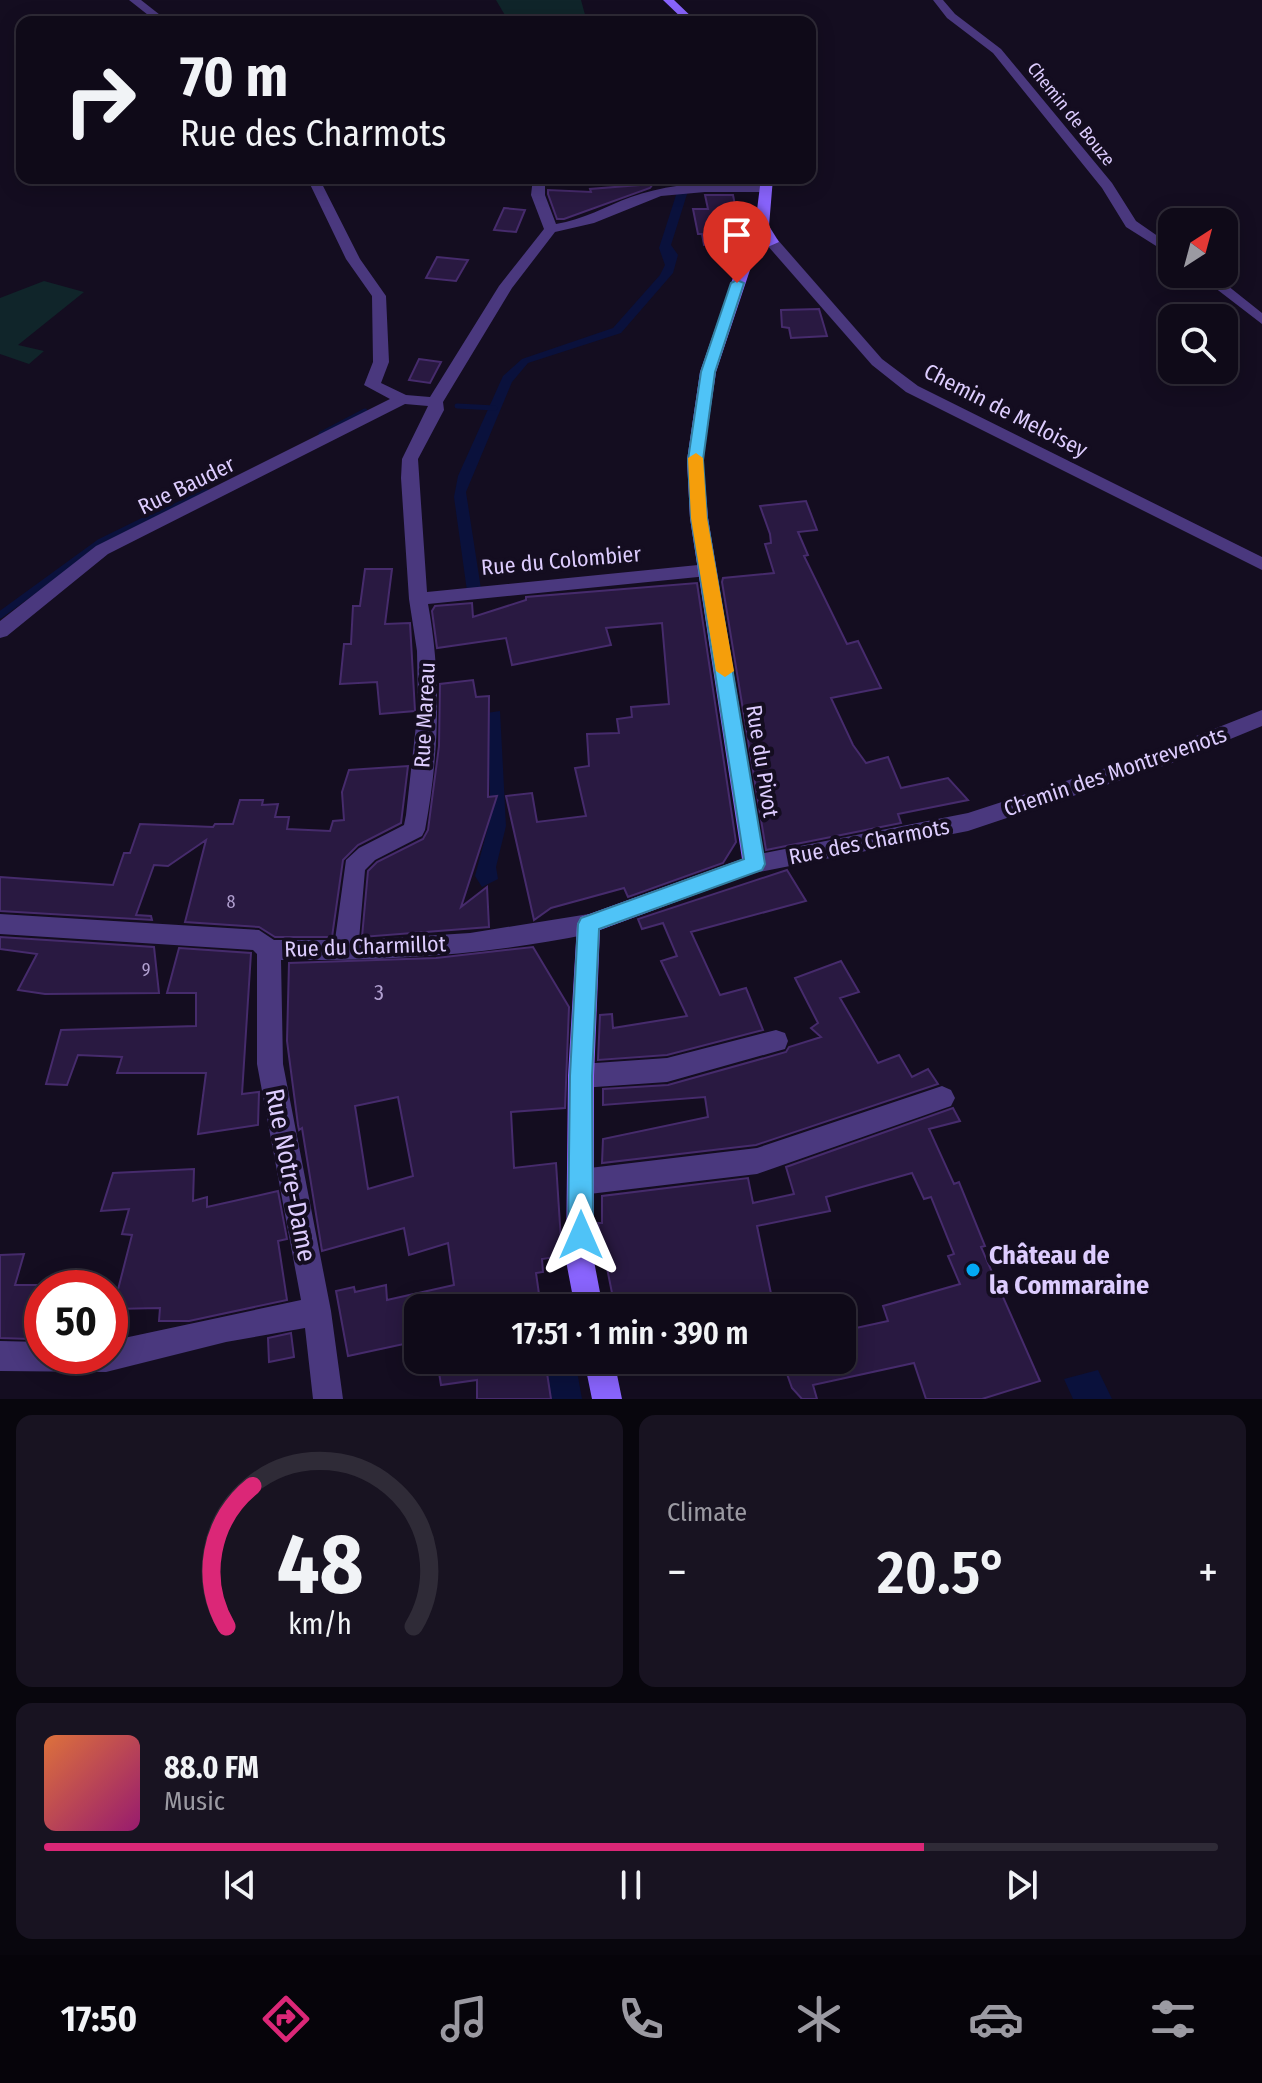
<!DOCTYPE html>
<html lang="en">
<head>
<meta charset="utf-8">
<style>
  :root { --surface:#0f0a18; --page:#181321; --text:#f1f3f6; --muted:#9b9aa2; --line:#2f2b37; --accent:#db2777 }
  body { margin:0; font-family:"Fira Sans Condensed",sans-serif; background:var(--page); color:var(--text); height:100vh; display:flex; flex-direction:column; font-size:30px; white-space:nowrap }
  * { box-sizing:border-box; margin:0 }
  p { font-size:26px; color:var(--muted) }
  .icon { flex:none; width:44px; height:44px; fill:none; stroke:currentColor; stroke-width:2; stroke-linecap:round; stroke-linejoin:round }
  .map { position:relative; height:1399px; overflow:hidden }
  .sheet { display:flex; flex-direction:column; gap:16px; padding:16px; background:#08060d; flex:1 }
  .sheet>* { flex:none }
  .guide { position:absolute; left:16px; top:16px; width:800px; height:168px; border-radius:16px; box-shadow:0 4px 20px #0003,0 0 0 2px var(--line); background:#0f0a18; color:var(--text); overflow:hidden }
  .needle { width:52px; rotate:36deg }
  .fabs { position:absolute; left:1158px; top:208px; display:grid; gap:16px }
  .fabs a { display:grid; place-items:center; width:80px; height:80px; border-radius:16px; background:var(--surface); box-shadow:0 4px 20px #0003,0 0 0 2px var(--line); font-size:40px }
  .speed { position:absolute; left:24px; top:1270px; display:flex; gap:16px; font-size:40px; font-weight:700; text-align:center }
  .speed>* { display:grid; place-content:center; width:104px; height:104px; border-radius:50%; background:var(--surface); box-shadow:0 4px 20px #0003,0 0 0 2px var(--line); line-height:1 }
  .speed .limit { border:12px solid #d22; background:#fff; color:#111 }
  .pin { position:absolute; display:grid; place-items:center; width:68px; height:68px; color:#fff; margin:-82px -34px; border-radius:50% 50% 50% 0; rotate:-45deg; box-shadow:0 0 8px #0007 }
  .pin .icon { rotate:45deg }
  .me { position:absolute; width:88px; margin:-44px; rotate:0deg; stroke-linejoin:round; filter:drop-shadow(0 0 6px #0008) }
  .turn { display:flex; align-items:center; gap:28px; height:168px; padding:0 32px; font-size:36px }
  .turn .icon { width:104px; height:104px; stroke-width:2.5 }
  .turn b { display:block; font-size:56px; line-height:68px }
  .big { font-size:60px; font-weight:600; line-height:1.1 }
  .sheet .card { flex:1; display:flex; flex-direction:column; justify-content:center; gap:12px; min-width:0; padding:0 28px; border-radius:16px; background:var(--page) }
  .sheet .dial { align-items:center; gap:0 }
  .dial svg { height:208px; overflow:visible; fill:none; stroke:var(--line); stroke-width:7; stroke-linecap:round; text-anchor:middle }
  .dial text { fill:var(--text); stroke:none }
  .song { display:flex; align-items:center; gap:24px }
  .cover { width:96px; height:96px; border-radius:12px; background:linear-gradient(135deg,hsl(20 70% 55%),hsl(320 70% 35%)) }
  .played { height:8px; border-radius:4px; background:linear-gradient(90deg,var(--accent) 75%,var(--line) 75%) }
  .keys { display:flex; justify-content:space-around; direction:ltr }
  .heat { display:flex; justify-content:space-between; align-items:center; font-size:44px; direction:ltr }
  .sheet .tiles { flex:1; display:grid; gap:16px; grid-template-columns:1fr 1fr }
  .card:last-child { grid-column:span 2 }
  .trip { position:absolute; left:404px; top:1294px; width:452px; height:80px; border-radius:16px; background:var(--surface); box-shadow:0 4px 20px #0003,0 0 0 2px var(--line); font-weight:600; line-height:80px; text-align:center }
  .menu { display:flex; height:128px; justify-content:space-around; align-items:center; background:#06040a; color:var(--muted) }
  .menu .icon { width:56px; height:56px }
  .menu .on { color:var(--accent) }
  .menu b { font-size:36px; color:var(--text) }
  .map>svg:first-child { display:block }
  .green { fill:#10252a }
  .water { fill:#0a113c }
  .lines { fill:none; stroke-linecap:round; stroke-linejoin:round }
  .stream-far1 { stroke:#0a113c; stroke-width:5 }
  .stream { stroke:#0a113c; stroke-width:7 }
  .building { fill:#291941; stroke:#462b6c; stroke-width:2; fill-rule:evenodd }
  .minor { fill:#4a387e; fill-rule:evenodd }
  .secondary { fill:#8964fd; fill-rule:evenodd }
  .route { fill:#4fc3f7; stroke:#337fa1; stroke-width:2 }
  .slow { fill:#f59e0b }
  .poi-dot { fill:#03a9f4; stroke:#140d20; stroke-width:3 }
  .labels { text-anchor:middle; stroke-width:8; stroke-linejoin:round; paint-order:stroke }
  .far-street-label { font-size:18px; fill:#ddccfe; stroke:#140d20 }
  .number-label { font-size:18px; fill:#b09fcf }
  .street-label { font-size:22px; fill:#ddccfe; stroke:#140d20 }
  .near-number-label { font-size:22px; fill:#b09fcf }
  .near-street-label { font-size:26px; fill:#ddccfe; stroke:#140d20 }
  .near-poi-label { font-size:26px; font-weight:bold; fill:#ddccfe; stroke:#140d20; text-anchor:start }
</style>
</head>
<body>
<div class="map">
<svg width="1262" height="1399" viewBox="0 0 1262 1399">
  <rect width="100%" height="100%" fill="#140d20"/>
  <path class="green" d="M 496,0 L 581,0 L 587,22 L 509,22 Z
    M 44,281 L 84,292 L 18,345 L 44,351 L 29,364 L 0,354 L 0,298 Z"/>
  <path class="water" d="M 688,191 L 671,245 L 678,255 L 673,273 L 621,333 L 528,363 L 512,382 L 466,492 L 481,589 L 467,591 L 454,497 L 458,476 L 503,376 L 522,359 L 613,328 L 660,275 L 665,265 L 659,248 L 677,192 Z
    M 500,711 L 506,826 L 496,867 L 498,879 L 482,887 L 475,876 L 491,816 L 486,713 Z
    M 575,1360 L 582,1399 L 551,1399 L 545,1363 Z
    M 1098,1370 L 1112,1399 L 1073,1399 L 1064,1379 Z"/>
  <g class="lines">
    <path class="stream-far1" d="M 457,406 L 495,408
      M 321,434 L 365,411
      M 146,520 L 206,491"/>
    <path class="stream" d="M 0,615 L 99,543 L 150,518"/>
  </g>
  <path class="building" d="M 653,184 L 650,188 L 564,219 L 557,219 L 548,194 L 548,190 L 591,192 L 590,189 Z
    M 705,195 L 733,195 L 742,240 L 704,245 L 702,234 L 698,234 L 693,209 L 708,209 Z
    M 504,208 L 525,210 L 516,232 L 494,230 Z
    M 437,257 L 468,260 L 456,281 L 426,278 Z
    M 819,309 L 827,336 L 791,338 L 789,328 L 782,327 L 781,310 Z
    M 419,359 L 441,362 L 430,383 L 409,380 Z
    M 806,501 L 817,530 L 798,532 L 808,555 L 804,556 L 847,644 L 858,641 L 881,688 L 831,698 L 853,745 L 866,763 L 888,757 L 901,788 L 948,778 L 968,800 L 898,814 L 901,823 L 766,850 L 722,582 L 723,578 L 774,573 L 765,544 L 771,543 L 770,534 L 760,506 Z
    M 365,569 L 392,569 L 385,624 L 410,623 L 415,711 L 380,714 L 377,682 L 340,684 L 344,644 L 351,644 L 353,606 L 360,606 Z
    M 697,583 L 736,842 L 723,863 L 628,897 L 624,888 L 551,908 L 534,920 L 506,796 L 532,793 L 537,822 L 586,816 L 575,768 L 589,766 L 587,734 L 619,733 L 617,719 L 632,717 L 631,707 L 669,704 L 662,623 L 606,628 L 611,645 L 512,665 L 506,638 L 437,648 L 432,611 L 435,606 L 472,603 L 473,617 L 526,600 L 526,597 Z
    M 473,680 L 476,697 L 489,696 L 488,797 L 497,796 L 461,907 L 487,887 L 489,927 L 362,937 L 368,871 L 377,862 L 423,839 L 428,830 L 439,746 L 440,684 Z
    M 408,766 L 401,823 L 358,845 L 343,860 L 332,937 L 275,937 L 259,927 L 185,922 L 206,840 L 168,866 L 154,865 L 136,915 L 151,916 L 152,920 L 0,911 L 0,877 L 113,885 L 124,853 L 130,853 L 140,824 L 213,827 L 215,824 L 233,824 L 240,800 L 263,800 L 262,805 L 278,804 L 275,817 L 289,817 L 287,829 L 330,831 L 333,821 L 344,820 L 342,792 L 349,770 Z
    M 787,870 L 806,901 L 691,932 L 720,995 L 746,988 L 763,1030 L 667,1055 L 598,1060 L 600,1015 L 612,1014 L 613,1028 L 687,1016 L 661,961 L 677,956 L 663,923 L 642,929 L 638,919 Z
    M 0,937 L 154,947 L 159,993 L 45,994 L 18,990 L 37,954 L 0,949 Z
    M 533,947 L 569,1007 L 565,1108 L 511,1112 L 514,1168 L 556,1163 L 562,1256 L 542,1259 L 543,1272 L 536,1273 L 541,1308 L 418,1308 L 418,1341 L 348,1356 L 336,1291 L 354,1287 L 355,1292 L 386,1285 L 387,1300 L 454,1285 L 448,1243 L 409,1255 L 404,1228 L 322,1251 L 302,1128 L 299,1130 L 298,1125 L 287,1041 L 289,963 L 436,958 ZM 398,1097 L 413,1176 L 368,1189 L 355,1106 Z
    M 179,948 L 251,953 L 242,1094 L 259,1092 L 258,1125 L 198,1134 L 206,1073 L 117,1073 L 122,1057 L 78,1055 L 67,1085 L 46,1084 L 61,1030 L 196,1026 L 196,993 L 167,993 Z
    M 841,961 L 859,992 L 840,998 L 878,1063 L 899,1055 L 912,1077 L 928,1069 L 938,1084 L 756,1145 L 602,1163 L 603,1139 L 708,1117 L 705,1097 L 603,1105 L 603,1089 L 668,1085 L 786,1052 L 789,1047 L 821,1037 L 811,1028 L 818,1023 L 795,978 Z
    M 953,1108 L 960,1121 L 929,1129 L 954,1184 L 959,1182 L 985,1246 L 981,1247 L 1040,1381 L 982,1399 L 926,1399 L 914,1363 L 813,1385 L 817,1399 L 802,1399 L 792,1388 L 782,1360 L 842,1360 L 842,1331 L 888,1321 L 883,1306 L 960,1284 L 948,1256 L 954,1254 L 931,1197 L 924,1199 L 912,1173 L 826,1197 L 830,1211 L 757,1226 L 774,1308 L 615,1308 L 598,1223 L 602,1223 L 602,1196 L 748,1178 L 753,1203 L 794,1194 L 786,1167 Z
    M 194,1169 L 193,1201 L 207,1197 L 207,1207 L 278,1191 L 287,1239 L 278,1241 L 287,1300 L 189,1321 L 159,1321 L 160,1308 L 113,1309 L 132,1235 L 122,1234 L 129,1209 L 101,1211 L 113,1173 Z
    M 24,1254 L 15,1285 L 47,1285 L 42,1288 L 31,1339 L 0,1338 L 0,1255 Z
    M 291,1333 L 294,1357 L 269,1362 L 268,1338 Z
    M 437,1360 L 545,1360 L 551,1399 L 477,1399 L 477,1380 L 441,1385 Z"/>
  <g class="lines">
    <path class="minor" d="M 129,0 L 141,0 L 169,22 L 157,22 Z
      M 933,0 L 943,0 L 955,14 L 1001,49 L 1112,183 L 1136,221 L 1172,246 L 1172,256 L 1126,227 L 1102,188 L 993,53 L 947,18 Z
      M 307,178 L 319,178 L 360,259 L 386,296 L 389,362 L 381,383 L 406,395 L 430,397 L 499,286 L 544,229 L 531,195 L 533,178 L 545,178 L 545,195 L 556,224 C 583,220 606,206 631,197 C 671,183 730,178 772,185 L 772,191 L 767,192 L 705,192 L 661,196 L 594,223 L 555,232 L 512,288 L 443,402 L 444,410 L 418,459 L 427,592 L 708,564 L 717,570 L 708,576 L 428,604 C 442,679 439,756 425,830 L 422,836 L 375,860 L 365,870 L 359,940 L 470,933 L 589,914 L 597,917 L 601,924 L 597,931 L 589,934 C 487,955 385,961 281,960 L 283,1064 L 331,1311 L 343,1399 L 313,1399 L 305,1328 L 226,1342 L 106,1372 L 0,1371 L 0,1341 L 42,1342 L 42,1356 L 110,1356 L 110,1341 L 301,1300 L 257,1064 L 257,954 L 253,950 L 0,934 L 0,914 L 259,930 L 274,940 L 335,940 L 346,860 L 359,848 L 404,825 L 406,815 L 418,707 L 417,651 L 409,599 L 401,478 L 402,459 L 428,406 L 405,404 L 108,554 L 7,636 L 0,638 L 0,621 L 96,546 L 390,399 L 364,385 L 373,362 L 372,296 L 346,259 Z
      M 767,239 L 777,239 L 882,359 L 918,386 L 1262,557 L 1262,570 L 906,392 L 872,365 L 767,245 Z
      M 1197,274 L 1213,274 L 1262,313 L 1262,324 Z
      M 1262,710 L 1262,726 L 1172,763 L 968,831 L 754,873 L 746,870 L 743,864 L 746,858 L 754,855 L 968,813 L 1158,751 Z
      M 776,1030 L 785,1033 L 788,1041 L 785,1049 L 667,1082 L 581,1088 L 572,1084 L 568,1076 L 572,1068 L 581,1064 L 667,1058 Z
      M 942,1086 L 951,1090 L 955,1098 L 951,1106 L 757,1174 L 581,1195 L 572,1191 L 568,1182 L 572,1173 L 581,1169 L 757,1148 Z"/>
    <path class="secondary" d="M 663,0 L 674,0 L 697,22 L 686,22 Z
      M 761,178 L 773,178 L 769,226 L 779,242 L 756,252 L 716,372 L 703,460 L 708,518 L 765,864 L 762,870 L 600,930 L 594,1076 L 594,1261 L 603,1308 L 575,1308 L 566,1261 L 568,1076 L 577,924 L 581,917 L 742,859 L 690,518 L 687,460 L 700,372 L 743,249 L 764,240 L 755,226 Z
      M 584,1360 L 614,1360 L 622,1399 L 592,1399 Z"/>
  </g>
  <path class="route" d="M 737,280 L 744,283 L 715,372 L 703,460 L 707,518 L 765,864 L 762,870 L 599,929 L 592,1076 L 593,1235 L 589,1244 L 581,1247 L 572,1244 L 568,1235 L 570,1076 L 578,924 L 581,918 L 744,859 L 691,518 L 688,460 L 701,372 L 731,283 Z"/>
  <path class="slow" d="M 696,453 L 703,458 L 707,518 L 734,671 L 725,677 L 716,671 L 691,518 L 688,458 Z"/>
  <circle class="poi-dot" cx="973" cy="1270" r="8"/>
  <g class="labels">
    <g class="far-street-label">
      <text transform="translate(1071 114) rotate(51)" y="6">Chemin de Bouze</text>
    </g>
    <g class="number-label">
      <text x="231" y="908">8</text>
      <text x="146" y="976">9</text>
    </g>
    <g class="street-label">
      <text transform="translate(1006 410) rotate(27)" y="8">Chemin de Meloisey</text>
      <text transform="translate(186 485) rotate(-26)" y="8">Rue Bauder</text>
      <text transform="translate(561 560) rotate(-5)" y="8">Rue du Colombier</text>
      <text transform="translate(424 715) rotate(-87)" y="8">Rue Mareau</text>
      <text transform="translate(763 761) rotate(81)" y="8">Rue du Pivot</text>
      <text transform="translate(1115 771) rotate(-19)" y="8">Chemin des Montrevenots</text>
      <text transform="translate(869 841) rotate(-11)" y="8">Rue des Charmots</text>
      <text transform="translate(365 946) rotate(-2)" y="8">Rue du Charmillot</text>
    </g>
    <g class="near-number-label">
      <text x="379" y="1000">3</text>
    </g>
    <g class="near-street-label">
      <text transform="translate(291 1175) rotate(79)" y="9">Rue Notre-Dame</text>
    </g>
    <g class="near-poi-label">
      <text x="989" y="1264">Château de<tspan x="989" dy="30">la Commaraine</tspan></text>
    </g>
  </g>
</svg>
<div class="fabs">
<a><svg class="needle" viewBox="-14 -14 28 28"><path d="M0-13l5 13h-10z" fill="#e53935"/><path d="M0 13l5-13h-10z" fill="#9b9aa2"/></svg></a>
<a><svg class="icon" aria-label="search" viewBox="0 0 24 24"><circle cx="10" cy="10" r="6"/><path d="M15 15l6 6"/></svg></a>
</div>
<div class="speed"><div class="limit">50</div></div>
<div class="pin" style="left:737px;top:283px;background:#d93025"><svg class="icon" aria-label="arrive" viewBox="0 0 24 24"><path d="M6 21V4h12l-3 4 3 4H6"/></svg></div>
<svg class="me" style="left:581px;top:1235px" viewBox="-20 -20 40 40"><path d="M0-17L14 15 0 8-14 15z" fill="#4fc3f7" stroke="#fff" stroke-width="4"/></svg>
<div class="trip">17:51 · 1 min · 390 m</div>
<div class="guide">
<div class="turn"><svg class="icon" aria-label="right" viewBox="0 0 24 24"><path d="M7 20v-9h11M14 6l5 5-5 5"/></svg><div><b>70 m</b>Rue des Charmots</div></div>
</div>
</div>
<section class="sheet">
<div class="tiles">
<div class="card dial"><svg viewBox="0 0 100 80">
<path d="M14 69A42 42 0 1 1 86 69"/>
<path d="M14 69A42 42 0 0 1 24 15" stroke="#db2777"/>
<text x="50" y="56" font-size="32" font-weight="700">48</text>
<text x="50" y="72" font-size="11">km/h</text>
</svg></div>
<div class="card"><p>Climate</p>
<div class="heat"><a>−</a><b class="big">20.5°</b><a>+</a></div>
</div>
<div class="card">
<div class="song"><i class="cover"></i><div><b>88.0 FM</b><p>Music</p></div></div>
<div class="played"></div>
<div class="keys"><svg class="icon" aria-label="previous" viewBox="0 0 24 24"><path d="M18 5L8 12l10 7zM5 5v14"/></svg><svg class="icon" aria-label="pause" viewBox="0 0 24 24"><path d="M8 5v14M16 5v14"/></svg><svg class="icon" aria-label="next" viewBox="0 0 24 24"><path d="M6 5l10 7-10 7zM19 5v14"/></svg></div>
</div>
</div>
</section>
<nav class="menu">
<b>17:50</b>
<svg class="icon on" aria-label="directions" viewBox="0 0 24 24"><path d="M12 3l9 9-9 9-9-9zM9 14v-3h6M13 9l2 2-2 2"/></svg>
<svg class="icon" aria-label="music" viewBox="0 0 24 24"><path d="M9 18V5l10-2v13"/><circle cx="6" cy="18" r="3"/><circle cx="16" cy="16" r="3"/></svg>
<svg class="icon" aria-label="phone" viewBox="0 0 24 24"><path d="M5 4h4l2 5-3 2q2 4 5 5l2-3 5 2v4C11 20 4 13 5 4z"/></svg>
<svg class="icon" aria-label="climate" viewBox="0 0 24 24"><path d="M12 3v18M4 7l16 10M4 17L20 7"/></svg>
<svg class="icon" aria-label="car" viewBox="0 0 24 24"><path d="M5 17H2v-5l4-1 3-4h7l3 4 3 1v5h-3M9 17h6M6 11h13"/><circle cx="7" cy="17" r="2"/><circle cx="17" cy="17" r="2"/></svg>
<svg class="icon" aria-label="filters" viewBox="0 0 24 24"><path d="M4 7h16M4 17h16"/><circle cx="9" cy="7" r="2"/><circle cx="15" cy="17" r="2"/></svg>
</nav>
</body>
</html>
